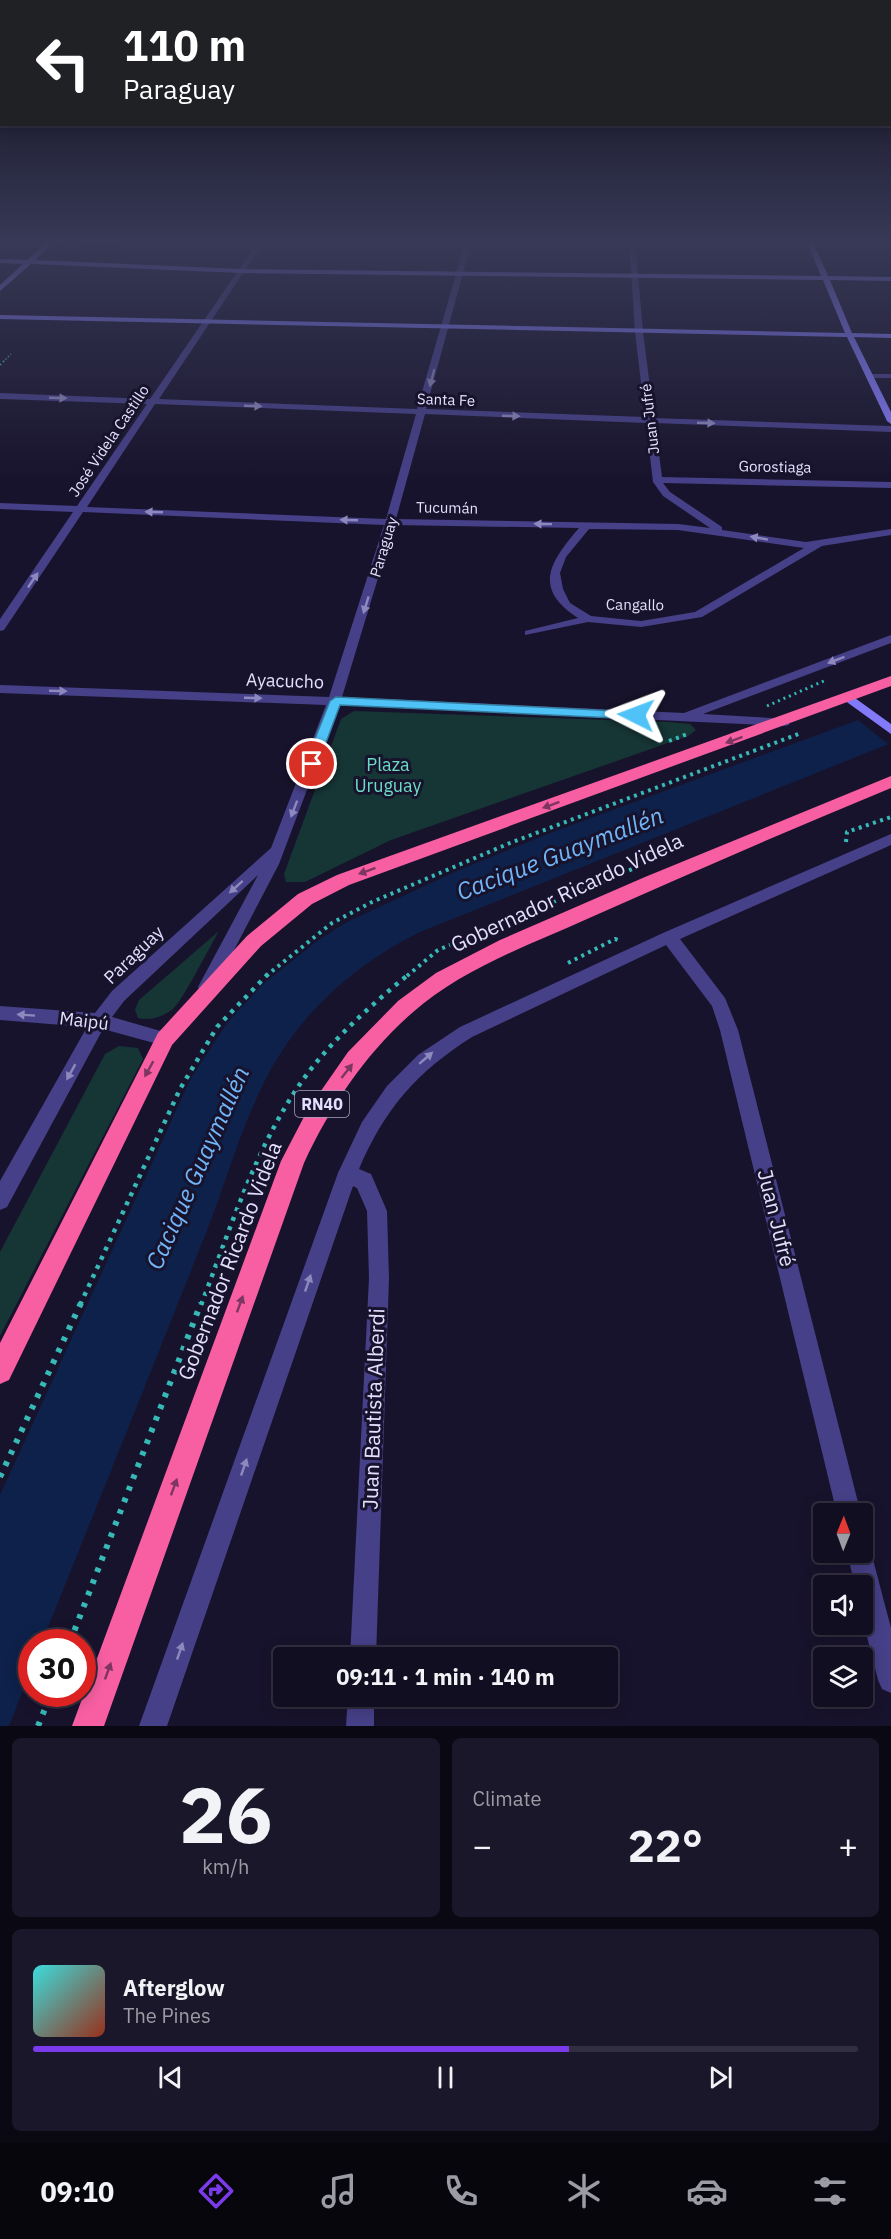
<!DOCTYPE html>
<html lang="en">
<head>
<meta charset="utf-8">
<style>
  :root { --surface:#120e21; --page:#1b172a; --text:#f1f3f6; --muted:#9c9ca5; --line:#312e3f; --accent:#7c3aed }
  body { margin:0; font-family:"IBM Plex Sans",sans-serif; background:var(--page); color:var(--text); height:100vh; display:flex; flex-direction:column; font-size:22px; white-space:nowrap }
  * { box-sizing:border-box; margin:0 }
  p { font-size:20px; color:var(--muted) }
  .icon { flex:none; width:33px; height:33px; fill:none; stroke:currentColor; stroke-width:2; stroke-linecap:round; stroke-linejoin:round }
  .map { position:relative; height:1726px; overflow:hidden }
  .side { display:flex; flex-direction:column; gap:12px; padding:12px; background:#0a0812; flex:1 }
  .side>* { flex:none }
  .guide { position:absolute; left:0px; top:0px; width:891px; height:126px; box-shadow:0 3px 15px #0003,0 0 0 2px var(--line); background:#202124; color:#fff; overflow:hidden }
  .needle { width:39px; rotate:1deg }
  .buttons { position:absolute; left:813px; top:1503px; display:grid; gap:12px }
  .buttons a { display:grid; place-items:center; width:60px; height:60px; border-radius:6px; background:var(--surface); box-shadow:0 3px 15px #0003,0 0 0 2px var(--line); font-size:30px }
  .speed { position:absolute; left:18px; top:1629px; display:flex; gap:12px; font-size:30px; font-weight:700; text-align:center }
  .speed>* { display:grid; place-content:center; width:78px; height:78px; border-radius:50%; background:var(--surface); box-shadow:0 3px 15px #0003,0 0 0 2px var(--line); line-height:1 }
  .speed .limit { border:9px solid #d22; background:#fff; color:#111 }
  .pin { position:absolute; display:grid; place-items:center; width:51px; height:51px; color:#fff; margin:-26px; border:3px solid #fff; border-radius:50%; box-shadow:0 2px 6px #0007 }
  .me { position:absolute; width:66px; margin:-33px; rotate:273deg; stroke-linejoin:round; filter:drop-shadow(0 0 4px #0008) }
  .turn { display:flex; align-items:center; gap:21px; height:126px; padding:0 24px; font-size:27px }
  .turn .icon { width:78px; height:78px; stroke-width:2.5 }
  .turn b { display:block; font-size:42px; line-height:51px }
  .big { font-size:45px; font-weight:800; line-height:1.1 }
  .side .card { flex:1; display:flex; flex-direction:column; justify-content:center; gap:9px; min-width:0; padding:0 21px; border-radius:9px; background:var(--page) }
  .side .dial { align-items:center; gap:0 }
  .dial b { font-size:78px; line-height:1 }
  .song { display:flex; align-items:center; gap:18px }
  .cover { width:72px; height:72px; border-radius:9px; background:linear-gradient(135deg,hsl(180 70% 55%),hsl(10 70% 35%)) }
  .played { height:6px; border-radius:3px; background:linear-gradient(90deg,var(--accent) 65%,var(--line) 65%) }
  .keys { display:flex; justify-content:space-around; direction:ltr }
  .heat { display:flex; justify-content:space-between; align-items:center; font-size:33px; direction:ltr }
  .side .tiles { flex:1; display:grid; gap:12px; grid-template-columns:1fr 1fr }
  .card:last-child { grid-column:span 2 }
  .trip { position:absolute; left:273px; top:1647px; width:345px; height:60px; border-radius:6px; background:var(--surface); box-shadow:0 3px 15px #0003,0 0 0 2px var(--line); font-weight:800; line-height:60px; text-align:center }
  .dock { display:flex; height:96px; justify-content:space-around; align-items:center; background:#07060d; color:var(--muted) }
  .dock .icon { width:42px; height:42px }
  .dock .selected { color:var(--accent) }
  .dock b { font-size:27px; color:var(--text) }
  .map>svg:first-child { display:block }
  .green { fill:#163535 }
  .water { fill:#0e214a }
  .pier { fill:#18132c }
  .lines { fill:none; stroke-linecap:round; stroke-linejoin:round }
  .path-far5 { stroke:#37bab7; stroke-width:1.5; stroke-dasharray:1.5 2; stroke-linecap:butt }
  .path-far4 { stroke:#37bab7; stroke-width:2; stroke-dasharray:1.5 3; stroke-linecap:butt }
  .path-far3 { stroke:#37bab7; stroke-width:3; stroke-dasharray:2 4; stroke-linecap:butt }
  .path-far2 { stroke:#37bab7; stroke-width:4; stroke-dasharray:3 4.5; stroke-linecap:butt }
  .path-far1 { stroke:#37bab7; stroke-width:4.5; stroke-dasharray:4 6; stroke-linecap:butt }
  .path { stroke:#37bab7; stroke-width:6; stroke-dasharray:4.5 8; stroke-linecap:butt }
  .lane { fill:#464088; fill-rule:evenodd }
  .street { fill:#464088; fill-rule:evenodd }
  .secondary { fill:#827af9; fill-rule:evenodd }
  .highway { fill:#f85fa2; fill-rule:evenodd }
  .oneway { fill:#8d88bd }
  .oneway2 { fill:#7d3561 }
  .route { fill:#4fc3f7; stroke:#337fa1; stroke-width:1.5 }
  .labels { text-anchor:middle; stroke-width:6; stroke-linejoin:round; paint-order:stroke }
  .far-street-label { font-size:15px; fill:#e4dffe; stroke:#18132c }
  .shield { fill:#18132c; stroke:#a7a2bf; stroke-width:1.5 }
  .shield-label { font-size:16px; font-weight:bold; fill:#e4dffe }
  .street-label { font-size:18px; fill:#e4dffe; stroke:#18132c }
  .park-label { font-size:18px; fill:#6cddc5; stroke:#18132c }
  .near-street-label { font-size:21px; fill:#e4dffe; stroke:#18132c }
  .near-water-label { font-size:24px; font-style:italic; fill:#71b5f9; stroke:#18132c }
</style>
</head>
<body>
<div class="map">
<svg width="891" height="1726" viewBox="0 0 891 1726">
  <rect width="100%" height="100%" fill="#18132c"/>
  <path class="green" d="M 354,711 L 669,722 L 690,724 L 696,730 L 688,736 L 391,840 L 305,882 L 286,882 L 284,874 L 341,719 Z
    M 219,931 C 210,946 183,1000 173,1009 C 163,1017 150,1021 138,1018 L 135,1010 L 139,1000 Z
    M 119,1046 L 138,1048 L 143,1059 L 0,1336 L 0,1252 L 105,1054 Z"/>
  <path class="water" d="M 891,708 L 891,743 L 420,932 C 370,957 324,992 291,1038 C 249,1095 232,1168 206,1233 C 152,1369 97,1506 42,1642 L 32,1642 L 31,1670 L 9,1726 L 0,1726 L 0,1495 L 191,1078 L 227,1023 L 262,985 L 317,941 L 347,922 L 459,870 L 550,833 Z"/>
  <path class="pier" d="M 891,708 L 891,743 L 888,744 L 858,720 Z"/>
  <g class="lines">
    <path class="path-far5" d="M 3,362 L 11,354"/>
    <path class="path-far4" d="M 0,365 L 4,361"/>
    <path class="path-far3" d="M 767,706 L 826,680"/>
    <path class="path-far2" d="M 669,741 L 690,733
      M 846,842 L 847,832 L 891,817
      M 568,963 L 615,939 L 621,941
      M 266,976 L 332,923 L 372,902 L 510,843 L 801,733
      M 407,976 L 438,950 L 637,867"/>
    <path class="path-far1" d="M 80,1305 L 180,1089 L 217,1027 L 268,974
      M 201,1305 C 230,1230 254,1151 300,1084 C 329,1042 369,1007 409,974"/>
    <path class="path" d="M 0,1477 L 81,1303
      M 70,1642 L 201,1303
      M 38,1726 L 51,1694"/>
    <path class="lane" d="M 51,240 L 71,240 L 74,242 L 49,243 Z
      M 82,240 L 123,240 L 110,245 L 80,243 Z"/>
    <path class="street" d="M 259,240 L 265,240 L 159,399 L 417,409 L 466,240 L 472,240 L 426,409 L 645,417 L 635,332 L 629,240 L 635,240 L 643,332 L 654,418 L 891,426 L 891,432 L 655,423 L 662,477 L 891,482 L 891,488 L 663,483 L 670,492 L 722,527 L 722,530 L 806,542 L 891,529 L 891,535 L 822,546 L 702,617 L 641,627 L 588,622 L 525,635 L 525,631 L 578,618 C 532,588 550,562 579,528 L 394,525 L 342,697 L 684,713 L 891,635 L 891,643 L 703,714 L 789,719 L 790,722 L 789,725 L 784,726 L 339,705 L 279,864 L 212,992 L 206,994 L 200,992 L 198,987 L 258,875 L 124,1001 L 112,1017 L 171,1034 L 174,1039 L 171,1044 L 165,1046 L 103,1029 L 7,1207 L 0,1210 L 0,1181 L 87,1027 L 0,1020 L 0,1006 L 95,1013 L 112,991 L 271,848 L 326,705 L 0,693 L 0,685 L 329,697 L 384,525 L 83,512 L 4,630 L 0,631 L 0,619 L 73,512 L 0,509 L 0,503 L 77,506 L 147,404 L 0,399 L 0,393 L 150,399 ZM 155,404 L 416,414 L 386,519 L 87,507 ZM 425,414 L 646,423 L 653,482 L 663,496 L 710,528 L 678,524 L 396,519 ZM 589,529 L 678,530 L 804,548 L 695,612 L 641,621 L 591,616 L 570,603 L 563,589 L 560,573 L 566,557 Z
      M 869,374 L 891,374 L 891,378 L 866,378 L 866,374 Z
      M 891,834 L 891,845 L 680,939 L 725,998 L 738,1030 L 861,1514 L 837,1514 L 720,1030 L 712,1006 L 666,945 L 472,1037 C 417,1072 385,1108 359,1169 L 371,1174 L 387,1211 L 389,1278 L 376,1658 L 350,1658 L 369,1278 L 367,1211 L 357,1188 L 353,1186 L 167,1726 L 139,1726 L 338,1173 L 362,1122 L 387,1086 L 418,1055 L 460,1027 L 663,933 Z
      M 862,1541 L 868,1543 L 871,1552 L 891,1628 L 891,1693 L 882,1689 L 878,1680 L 862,1617 L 862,1586 L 855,1586 L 847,1552 L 862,1552 Z
      M 348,1696 L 374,1696 L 374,1726 L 346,1726 Z"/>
    <path class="secondary" d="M 50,240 L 56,240 L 35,260 L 241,269 L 821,276 L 806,240 L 812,240 L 828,276 L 891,277 L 891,281 L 830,280 L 852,333 L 891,334 L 891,338 L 854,337 L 891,412 L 891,424 L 887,421 L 847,337 L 0,319 L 0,315 L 845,333 L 823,280 L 241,273 L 31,264 L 0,291 L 0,285 L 23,264 L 0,263 L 0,259 L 27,260 Z
      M 848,693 L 891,724 L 891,734 L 844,700 L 844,694 Z"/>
    <path class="highway" d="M 891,676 L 891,686 L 349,885 L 312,904 L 261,946 L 172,1045 L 9,1380 L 0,1384 L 0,1343 L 158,1033 L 247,936 L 298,894 L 337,875 Z
      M 891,776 L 891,788 C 789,830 688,874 587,919 C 527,946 462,969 412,1013 C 365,1054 330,1107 304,1163 L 104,1726 L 72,1726 L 281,1161 L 307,1111 L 348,1052 L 398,1001 L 436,973 L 500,940 L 645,877 Z"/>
  </g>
  <defs><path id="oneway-solid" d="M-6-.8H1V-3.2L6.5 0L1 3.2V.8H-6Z" transform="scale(1.5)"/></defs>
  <g class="oneway">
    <use href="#oneway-solid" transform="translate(432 378) rotate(105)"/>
    <use href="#oneway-solid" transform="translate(58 398) rotate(2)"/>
    <use href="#oneway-solid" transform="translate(253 406) rotate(2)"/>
    <use href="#oneway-solid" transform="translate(511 416) rotate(2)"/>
    <use href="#oneway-solid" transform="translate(706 423) rotate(2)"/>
    <use href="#oneway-solid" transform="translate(154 512) rotate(-178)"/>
    <use href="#oneway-solid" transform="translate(349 520) rotate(-178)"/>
    <use href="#oneway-solid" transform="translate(543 524) rotate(-179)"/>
    <use href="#oneway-solid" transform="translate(759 538) rotate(-170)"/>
    <use href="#oneway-solid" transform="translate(33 580) rotate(-56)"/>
    <use href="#oneway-solid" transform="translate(366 605) rotate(107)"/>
    <use href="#oneway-solid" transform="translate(836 660) rotate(159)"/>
    <use href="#oneway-solid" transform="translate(58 691) rotate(2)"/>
    <use href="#oneway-solid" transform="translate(253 698) rotate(2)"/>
    <use href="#oneway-solid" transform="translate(294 809) rotate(111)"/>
    <use href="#oneway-solid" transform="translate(236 887) rotate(138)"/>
    <use href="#oneway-solid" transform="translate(26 1015) rotate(-176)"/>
    <use href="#oneway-solid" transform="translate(426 1058) rotate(-41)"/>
    <use href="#oneway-solid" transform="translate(71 1072) rotate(119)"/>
    <use href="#oneway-solid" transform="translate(308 1283) rotate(-71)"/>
    <use href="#oneway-solid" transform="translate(244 1467) rotate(-71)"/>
    <use href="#oneway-solid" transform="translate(180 1651) rotate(-71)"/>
  </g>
  <g class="oneway2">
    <use href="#oneway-solid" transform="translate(734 740) rotate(160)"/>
    <use href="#oneway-solid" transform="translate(551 805) rotate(160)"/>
    <use href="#oneway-solid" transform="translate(367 871) rotate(160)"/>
    <use href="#oneway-solid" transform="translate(149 1069) rotate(119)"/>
    <use href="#oneway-solid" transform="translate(347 1071) rotate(-52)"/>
    <use href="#oneway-solid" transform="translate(240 1304) rotate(-70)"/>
    <use href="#oneway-solid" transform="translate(174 1487) rotate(-70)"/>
    <use href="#oneway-solid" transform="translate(108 1671) rotate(-70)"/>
  </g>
  <linearGradient id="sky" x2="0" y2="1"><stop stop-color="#0d0a18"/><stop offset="0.5" stop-color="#373956"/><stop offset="1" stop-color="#373956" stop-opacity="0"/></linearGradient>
  <rect width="891" height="482" fill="url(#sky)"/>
  <path class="route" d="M 336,697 L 636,712 L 642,715 L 636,719 L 340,705 L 318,764 L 316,767 L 307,767 L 305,764 L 330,701 Z"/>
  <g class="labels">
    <g class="far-street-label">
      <text transform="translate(446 400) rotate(2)" y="5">Santa Fe</text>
      <text transform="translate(650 419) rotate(-97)" y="5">Juan Jufré</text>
      <text transform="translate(109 441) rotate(-56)" y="5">José Videla Castillo</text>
      <text transform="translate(775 467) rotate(1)" y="5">Gorostiaga</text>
      <text transform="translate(447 508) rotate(1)" y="5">Tucumán</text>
      <text transform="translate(384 547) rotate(-73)" y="5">Paraguay</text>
      <text transform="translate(635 605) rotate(1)" y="5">Cangallo</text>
    </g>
    <rect class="shield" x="295" y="1091" width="54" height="26" rx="4.5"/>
    <g class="shield-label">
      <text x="322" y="1110">RN40</text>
    </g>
    <g class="street-label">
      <text transform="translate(285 681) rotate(2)" y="6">Ayacucho</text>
      <text transform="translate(134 955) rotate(-44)" y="6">Paraguay</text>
      <text transform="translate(84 1021) rotate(7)" y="6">Maipú</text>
    </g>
    <g class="park-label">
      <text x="388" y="771">Plaza<tspan x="388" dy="21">Uruguay</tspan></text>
    </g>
    <g class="near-street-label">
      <text transform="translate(567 893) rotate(-25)" y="7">Gobernador Ricardo Videla</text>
      <text transform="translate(776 1218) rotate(76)" y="7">Juan Jufré</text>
      <text transform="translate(230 1261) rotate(-69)" y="7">Gobernador Ricardo Videla</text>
      <text transform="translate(374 1409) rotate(-88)" y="7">Juan Bautista Alberdi</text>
    </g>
    <g class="near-water-label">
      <text transform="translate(560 854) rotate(-21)" y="8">Cacique Guaymallén</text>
      <text transform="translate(198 1168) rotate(-66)" y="8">Cacique Guaymallén</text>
    </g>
  </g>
</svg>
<div class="buttons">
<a><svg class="needle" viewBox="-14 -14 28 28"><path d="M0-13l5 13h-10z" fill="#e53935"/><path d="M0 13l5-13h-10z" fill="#9c9ca5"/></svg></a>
<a><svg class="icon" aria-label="sound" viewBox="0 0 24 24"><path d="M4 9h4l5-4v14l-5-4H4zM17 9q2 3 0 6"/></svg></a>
<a><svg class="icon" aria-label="layers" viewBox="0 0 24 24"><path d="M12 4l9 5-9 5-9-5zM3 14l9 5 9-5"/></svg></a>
</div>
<div class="speed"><div class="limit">30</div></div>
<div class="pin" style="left:312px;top:764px;background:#d93025"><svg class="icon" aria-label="arrive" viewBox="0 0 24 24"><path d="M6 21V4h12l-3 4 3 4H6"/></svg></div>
<svg class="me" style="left:636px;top:715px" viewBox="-20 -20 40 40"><path d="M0-17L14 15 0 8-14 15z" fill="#4fc3f7" stroke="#fff" stroke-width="4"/></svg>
<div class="trip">09:11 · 1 min · 140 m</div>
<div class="guide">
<div class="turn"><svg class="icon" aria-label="left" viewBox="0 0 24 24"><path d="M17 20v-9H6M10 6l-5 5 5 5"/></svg><div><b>110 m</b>Paraguay</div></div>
</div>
</div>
<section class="side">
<div class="tiles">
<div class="card dial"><b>26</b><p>km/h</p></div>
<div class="card"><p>Climate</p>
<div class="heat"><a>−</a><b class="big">22°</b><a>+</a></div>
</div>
<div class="card">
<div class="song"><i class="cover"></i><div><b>Afterglow</b><p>The Pines</p></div></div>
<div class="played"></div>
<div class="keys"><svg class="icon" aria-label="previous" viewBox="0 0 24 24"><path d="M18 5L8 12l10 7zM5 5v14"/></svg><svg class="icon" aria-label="pause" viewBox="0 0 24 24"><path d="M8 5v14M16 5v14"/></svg><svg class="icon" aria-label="next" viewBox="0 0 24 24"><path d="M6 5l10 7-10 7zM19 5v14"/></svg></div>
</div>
</div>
</section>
<nav class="dock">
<b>09:10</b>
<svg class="icon selected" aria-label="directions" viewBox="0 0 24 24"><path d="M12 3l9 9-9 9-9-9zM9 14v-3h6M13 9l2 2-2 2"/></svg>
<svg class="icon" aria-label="music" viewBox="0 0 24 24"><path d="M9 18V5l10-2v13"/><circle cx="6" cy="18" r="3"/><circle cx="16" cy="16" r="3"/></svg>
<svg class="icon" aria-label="phone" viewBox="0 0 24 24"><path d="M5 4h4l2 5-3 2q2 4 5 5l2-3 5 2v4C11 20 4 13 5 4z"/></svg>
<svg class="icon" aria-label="climate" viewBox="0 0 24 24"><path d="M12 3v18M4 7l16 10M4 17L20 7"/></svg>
<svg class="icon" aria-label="car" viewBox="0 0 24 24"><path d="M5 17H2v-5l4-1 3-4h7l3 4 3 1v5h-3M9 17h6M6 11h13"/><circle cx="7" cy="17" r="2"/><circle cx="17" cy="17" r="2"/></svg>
<svg class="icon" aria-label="filters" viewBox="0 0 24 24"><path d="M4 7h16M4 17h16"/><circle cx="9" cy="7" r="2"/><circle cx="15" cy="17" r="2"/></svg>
</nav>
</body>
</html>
